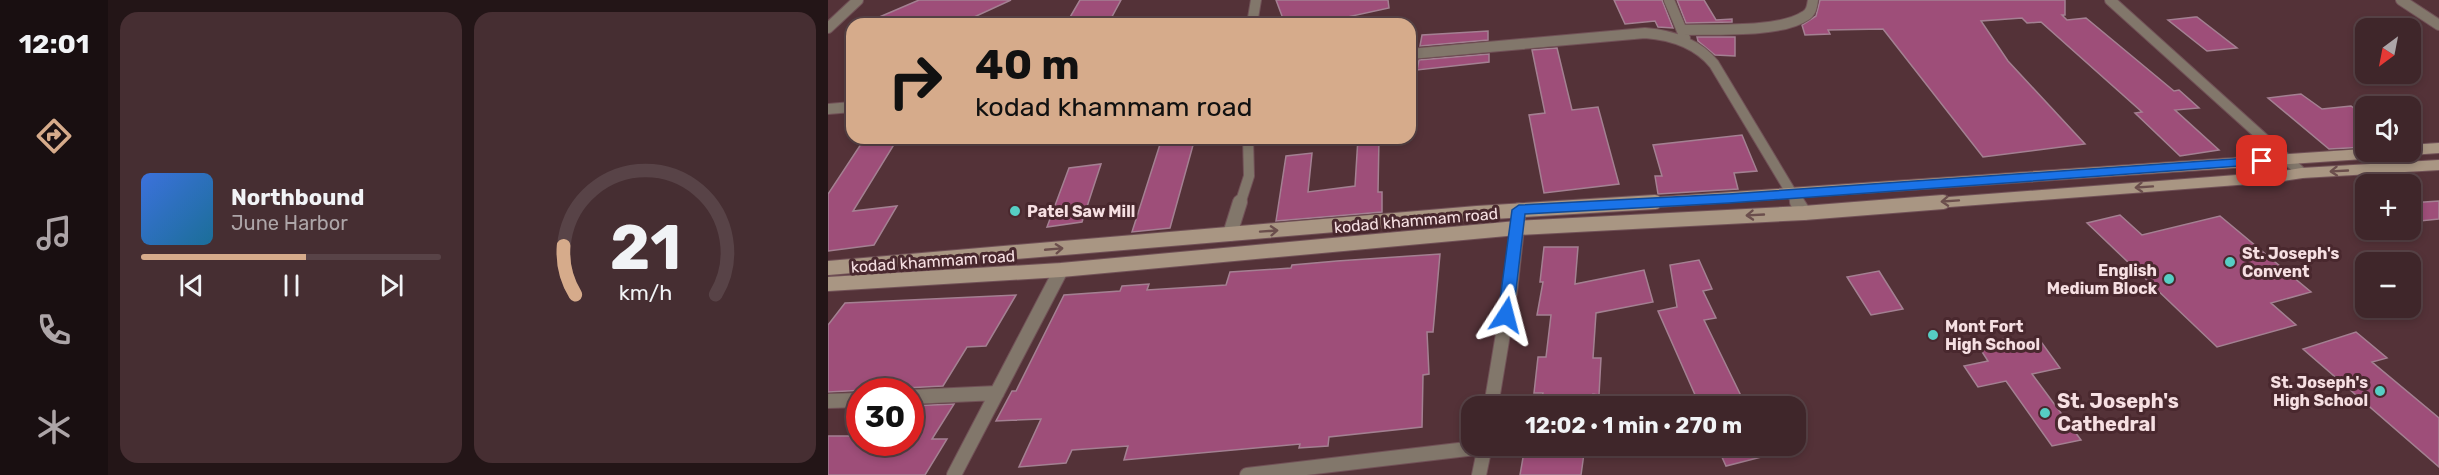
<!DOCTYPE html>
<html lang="en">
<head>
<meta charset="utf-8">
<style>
  :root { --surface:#3f262a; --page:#462e32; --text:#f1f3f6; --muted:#ada5a8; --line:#584347; --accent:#d6ab8b }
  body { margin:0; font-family:Rubik,sans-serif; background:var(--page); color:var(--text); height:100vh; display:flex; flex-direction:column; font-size:22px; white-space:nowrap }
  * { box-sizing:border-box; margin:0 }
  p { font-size:20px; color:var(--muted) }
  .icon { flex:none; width:33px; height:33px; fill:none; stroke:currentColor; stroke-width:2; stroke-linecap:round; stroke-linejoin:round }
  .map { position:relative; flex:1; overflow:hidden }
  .details { display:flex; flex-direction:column; gap:12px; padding:12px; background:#231517; width:720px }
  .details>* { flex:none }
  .guide { position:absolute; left:18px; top:18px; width:570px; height:126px; border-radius:18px; box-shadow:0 3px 9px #0003,0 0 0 2px var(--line); background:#d6ab8b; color:#111; overflow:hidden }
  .needle { width:39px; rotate:212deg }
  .buttons { position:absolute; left:1527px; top:18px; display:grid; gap:12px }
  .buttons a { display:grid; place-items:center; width:66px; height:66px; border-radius:12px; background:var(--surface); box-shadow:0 3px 9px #0003,0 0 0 2px var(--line); font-size:30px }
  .speed { position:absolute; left:18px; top:378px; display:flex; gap:12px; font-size:30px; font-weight:700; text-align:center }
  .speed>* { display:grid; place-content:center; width:78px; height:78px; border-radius:50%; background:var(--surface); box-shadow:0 3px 9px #0003,0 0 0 2px var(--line); line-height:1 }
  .speed .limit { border:9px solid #d22; background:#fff; color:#111 }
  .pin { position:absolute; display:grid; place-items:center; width:51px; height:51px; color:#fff; margin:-26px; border-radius:12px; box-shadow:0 3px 9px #0006 }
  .me { position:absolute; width:66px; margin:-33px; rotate:9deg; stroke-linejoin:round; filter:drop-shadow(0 0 4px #0008) }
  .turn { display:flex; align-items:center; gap:21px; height:126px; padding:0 30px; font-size:27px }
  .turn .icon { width:78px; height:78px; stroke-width:2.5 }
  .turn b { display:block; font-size:42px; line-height:51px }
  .details .card { flex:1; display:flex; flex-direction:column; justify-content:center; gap:9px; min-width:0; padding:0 21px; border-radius:18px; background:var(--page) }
  .details .dial { align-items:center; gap:0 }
  .dial svg { height:156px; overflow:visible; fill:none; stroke:var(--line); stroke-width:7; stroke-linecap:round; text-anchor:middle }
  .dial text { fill:var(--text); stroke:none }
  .song { display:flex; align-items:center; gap:18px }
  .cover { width:72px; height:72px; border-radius:9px; background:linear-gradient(135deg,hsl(220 70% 55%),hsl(200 70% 35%)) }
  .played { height:6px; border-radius:3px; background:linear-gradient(90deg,var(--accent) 55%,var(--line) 55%) }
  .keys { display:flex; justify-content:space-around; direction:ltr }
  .details .tiles { flex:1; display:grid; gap:12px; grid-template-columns:repeat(2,1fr) }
  .trip { position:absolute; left:633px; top:396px; width:345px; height:60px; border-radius:18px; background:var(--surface); box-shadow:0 3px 9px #0003,0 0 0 2px var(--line); font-weight:700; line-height:60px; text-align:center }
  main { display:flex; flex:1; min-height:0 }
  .menu { display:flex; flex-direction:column; width:108px; justify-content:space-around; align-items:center; background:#190f11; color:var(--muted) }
  .menu .icon { width:42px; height:42px }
  .menu .on { color:var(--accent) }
  .menu b { font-size:27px; color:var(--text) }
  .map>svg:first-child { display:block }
  .building { fill:#9e4e79; stroke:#a48092; stroke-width:1.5 }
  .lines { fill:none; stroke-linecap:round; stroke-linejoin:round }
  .street-far1-casing { stroke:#715157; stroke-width:12 }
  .street-casing { stroke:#715157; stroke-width:16 }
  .secondary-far1-casing { stroke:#715157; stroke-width:12 }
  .secondary-casing { stroke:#715157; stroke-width:16 }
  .street-far1 { stroke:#82776b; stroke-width:10 }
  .street { stroke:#82776b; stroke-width:14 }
  .secondary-far1 { stroke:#a99683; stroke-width:10 }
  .secondary { stroke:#a99683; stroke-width:14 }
  .oneway { stroke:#6b4e4c }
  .route { fill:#1a73e8; stroke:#114b97; stroke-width:1.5 }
  .poi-dot { fill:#56cec4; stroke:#49282e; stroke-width:2 }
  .labels { text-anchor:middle; stroke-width:6; stroke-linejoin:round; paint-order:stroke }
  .poi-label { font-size:16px; font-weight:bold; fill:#f6dfe2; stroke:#49282e; text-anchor:start }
  .street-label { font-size:16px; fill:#f6dfe2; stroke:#49282e }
  .near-poi-label { font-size:20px; font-weight:bold; fill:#f6dfe2; stroke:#49282e; text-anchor:start }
</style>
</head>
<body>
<main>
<nav class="menu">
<b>12:01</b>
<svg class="icon on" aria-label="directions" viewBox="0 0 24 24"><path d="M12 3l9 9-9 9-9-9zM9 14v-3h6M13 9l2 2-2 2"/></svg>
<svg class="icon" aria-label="music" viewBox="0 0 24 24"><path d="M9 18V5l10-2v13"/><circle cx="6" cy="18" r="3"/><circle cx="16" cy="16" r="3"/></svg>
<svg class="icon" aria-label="phone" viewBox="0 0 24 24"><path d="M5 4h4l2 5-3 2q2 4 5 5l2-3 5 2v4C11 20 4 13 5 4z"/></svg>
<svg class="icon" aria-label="climate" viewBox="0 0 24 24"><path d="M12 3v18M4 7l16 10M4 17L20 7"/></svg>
</nav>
<section class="details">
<div class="tiles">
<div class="card">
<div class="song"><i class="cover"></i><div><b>Northbound</b><p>June Harbor</p></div></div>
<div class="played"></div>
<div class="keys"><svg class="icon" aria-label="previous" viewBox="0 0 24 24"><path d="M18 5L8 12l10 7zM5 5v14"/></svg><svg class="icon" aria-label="pause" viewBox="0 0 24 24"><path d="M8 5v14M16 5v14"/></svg><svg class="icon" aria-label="next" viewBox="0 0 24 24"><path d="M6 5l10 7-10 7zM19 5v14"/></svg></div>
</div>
<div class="card dial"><svg viewBox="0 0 100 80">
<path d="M14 69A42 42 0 1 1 86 69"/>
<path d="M14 69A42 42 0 0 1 8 44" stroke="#d6ab8b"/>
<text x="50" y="56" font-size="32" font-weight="700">21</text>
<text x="50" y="72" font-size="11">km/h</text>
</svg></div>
</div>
</section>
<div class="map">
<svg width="1611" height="475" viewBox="0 0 1611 475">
  <rect width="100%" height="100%" fill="#543238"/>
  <path class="building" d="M 91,0 L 183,0 L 131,24 L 35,24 Z
    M 252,0 L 293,0 L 280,24 L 238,24 Z
    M 448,0 L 560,0 L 561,8 L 501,21 L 502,24 L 457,24 Z
    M 786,0 L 834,0 L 845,28 L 830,27 L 827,21 L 797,24 Z
    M 849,0 L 876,0 L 888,20 L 904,19 L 904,22 L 858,23 Z
    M 992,0 L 1237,0 L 1237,15 L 1234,15 L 1239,20 L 1258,18 L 1346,91 L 1351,90 L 1371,108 L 1347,110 L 1391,150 L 1352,156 L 1307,113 L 1314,112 L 1213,22 L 1199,23 L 1194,18 L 1153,21 L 1180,61 L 1257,144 L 1155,157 L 1055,29 L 1000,30 L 1002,34 L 977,35 L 974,25 L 988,16 Z
    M 1367,17 L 1369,17 L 1409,48 L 1379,51 L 1340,20 Z
    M 660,31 L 660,40 L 592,46 L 594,35 Z
    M 869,37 L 907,37 L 907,56 L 887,55 L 870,41 Z
    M 729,48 L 744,110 L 770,107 L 791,184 L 716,193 L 701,115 L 717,113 L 704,50 Z
    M 661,54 L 661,62 L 589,70 L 591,60 Z
    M 1473,94 L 1494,109 L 1523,106 L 1538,117 L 1538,147 L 1501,149 L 1440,98 Z
    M 914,135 L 929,171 L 906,173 L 910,189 L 830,194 L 827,176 L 834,176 L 825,145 Z
    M 37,138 L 70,138 L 25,211 L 69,206 L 46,245 L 0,251 L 0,194 Z
    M 334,138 L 367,138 L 342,228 L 304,232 Z
    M 530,138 L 551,138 L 550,192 L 554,192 L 554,212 L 448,221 L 458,156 L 484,153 L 480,192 L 527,186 Z
    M 273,164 L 254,222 L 219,227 L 241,168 Z
    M 1611,201 L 1611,219 L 1582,222 L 1582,203 Z
    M 1292,215 L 1314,235 L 1392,216 L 1483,292 L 1443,303 L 1468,325 L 1389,347 L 1259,223 Z
    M 716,247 L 750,247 L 747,284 L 816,270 L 825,302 L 768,313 L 765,358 L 773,358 L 771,395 L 765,394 L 764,406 L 713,406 L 715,393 L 706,393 L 710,357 L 718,357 L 723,315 L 709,315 L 715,282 L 712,282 Z
    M 612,254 L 605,332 L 599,332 L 601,374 L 595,375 L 594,427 L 501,437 L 500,446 L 471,448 L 472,444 L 296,460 L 300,446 L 244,450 L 238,463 L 191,467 L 213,419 L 168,421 L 184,391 L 188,391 L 236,295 L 292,291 L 294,286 L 321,284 L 319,290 L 398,285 L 402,272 L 463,268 L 464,265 L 509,261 Z
    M 871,260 L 884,289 L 875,291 L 888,318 L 876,320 L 918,406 L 872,406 L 830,311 L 849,307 L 842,265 Z
    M 1051,271 L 1075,309 L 1043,315 L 1019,277 Z
    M 188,295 L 158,346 L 139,347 L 115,386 L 0,392 L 0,325 L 17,303 Z
    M 1528,332 L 1559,358 L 1544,362 L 1611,418 L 1611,467 L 1475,349 Z
    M 1179,338 L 1187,349 L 1214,343 L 1232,368 L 1204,374 L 1253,440 L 1224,446 L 1178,381 L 1150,387 L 1136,366 L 1160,361 L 1149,344 Z
    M 126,404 L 104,439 L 119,439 L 97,475 L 0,475 L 0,436 L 32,436 L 32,442 L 82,442 L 82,406 Z
    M 697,446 L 757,446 L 753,475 L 692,475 Z
    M 889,446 L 952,446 L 953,452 L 898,466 Z"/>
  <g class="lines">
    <defs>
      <path id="street-far1" d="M 841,0 L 857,38
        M 1282,0 L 1474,173
        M 1573,0 L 1611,25
        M 424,24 L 428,0
        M 0,28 L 30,0
        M 854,30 C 885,29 952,33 977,16 C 983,13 984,7 985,0
        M 582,54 L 817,33 C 843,35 869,43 886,64 L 970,204
        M 0,109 L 24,107
        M 412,204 L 421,176 L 420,138"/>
      <path id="street" d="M 969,202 L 976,213
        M 402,234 L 412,202
        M 82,397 L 169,393
        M 0,401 L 32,400
        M 663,406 L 682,292 L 691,210
        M 126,475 L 233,270
        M 419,475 L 656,447
        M 651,475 L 657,446"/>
      <path id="secondary-far1" d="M 1582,150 L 1611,148
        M 801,204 L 1565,152
        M 1095,204 L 1448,177 L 1474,173 L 1611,165"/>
      <path id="secondary" d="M 0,268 L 649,213 L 827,202
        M 0,284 L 233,270 L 689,228 L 976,213 L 1115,202"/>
    </defs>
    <use href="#street-far1" class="street-far1-casing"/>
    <use href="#street" class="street-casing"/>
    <use href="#secondary-far1" class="secondary-far1-casing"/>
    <use href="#secondary" class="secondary-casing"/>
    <use href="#street-far1" class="street-far1"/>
    <use href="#street" class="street"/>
    <use href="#secondary-far1" class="secondary-far1"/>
    <use href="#secondary" class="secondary"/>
  </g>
  <defs><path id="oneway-shaft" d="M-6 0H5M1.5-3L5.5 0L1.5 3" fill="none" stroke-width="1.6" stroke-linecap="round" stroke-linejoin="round" transform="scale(1.5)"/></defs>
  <g class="oneway">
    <use href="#oneway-shaft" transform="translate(1511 171) rotate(177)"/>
    <use href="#oneway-shaft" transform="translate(1316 187) rotate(176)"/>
    <use href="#oneway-shaft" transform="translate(1122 201) rotate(176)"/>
    <use href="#oneway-shaft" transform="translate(927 215) rotate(177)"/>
    <use href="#oneway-shaft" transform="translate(441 231) rotate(-4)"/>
    <use href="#oneway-shaft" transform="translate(226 249) rotate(-5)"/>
  </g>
  <path class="route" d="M 1434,157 L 1439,158 L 1441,161 L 1439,164 L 901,203 L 697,214 L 685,315 L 683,319 L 673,319 L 670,315 L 684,210 L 691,205 L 901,194 Z"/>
  <g class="poi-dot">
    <circle cx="187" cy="211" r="6"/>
    <circle cx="1402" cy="262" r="6"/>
    <circle cx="1341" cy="279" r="6"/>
    <circle cx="1105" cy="335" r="6"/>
    <circle cx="1552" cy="391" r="6"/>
    <circle cx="1217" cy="413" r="6"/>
  </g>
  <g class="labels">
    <g class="poi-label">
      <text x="199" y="217">Patel Saw Mill</text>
      <text x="1414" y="259">St. Joseph's<tspan x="1414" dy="18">Convent</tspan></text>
      <text x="1329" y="276" text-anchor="end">English<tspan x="1329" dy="18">Medium Block</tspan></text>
      <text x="1117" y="332">Mont Fort<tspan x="1117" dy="18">High School</tspan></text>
      <text x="1540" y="388" text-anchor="end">St. Joseph's<tspan x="1540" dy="18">High School</tspan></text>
    </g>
    <g class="street-label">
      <text transform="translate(588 220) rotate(-5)" y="6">kodad khammam road</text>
      <text transform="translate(105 261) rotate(-4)" y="6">kodad khammam road</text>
    </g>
    <g class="near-poi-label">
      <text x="1229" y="408">St. Joseph's<tspan x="1229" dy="23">Cathedral</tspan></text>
    </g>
  </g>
</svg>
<div class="buttons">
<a><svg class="needle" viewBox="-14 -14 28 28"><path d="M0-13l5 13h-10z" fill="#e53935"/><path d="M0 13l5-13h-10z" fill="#ada5a8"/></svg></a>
<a><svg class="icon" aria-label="sound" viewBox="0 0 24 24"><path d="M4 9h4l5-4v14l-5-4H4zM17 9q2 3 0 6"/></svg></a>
<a>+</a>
<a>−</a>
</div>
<div class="speed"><div class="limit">30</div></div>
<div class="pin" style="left:1434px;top:161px;background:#d93025"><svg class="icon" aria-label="arrive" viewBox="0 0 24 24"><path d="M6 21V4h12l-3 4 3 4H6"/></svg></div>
<svg class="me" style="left:678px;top:315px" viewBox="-20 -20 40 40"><path d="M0-17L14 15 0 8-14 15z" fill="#1a73e8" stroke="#fff" stroke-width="4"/></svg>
<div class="trip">12:02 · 1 min · 270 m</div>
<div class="guide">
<div class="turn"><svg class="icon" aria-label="right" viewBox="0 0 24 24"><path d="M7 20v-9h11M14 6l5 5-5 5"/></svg><div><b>40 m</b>kodad khammam road</div></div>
</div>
</div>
</main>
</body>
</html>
